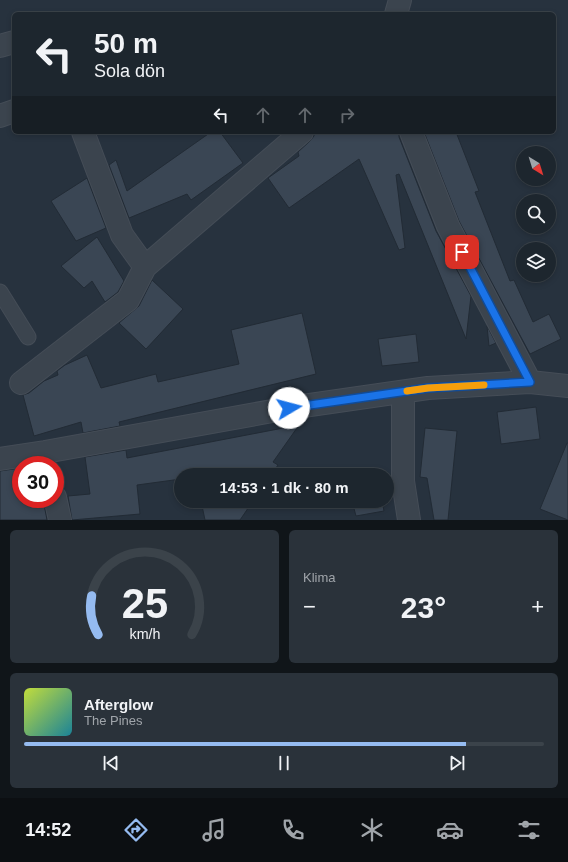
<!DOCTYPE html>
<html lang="tr">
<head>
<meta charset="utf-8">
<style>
  :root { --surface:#1d262e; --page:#2a323a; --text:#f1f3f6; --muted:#a0a5aa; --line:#3b434a; --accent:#95bbf0 }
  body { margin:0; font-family:Arial,sans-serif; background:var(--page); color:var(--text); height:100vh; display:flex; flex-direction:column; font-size:15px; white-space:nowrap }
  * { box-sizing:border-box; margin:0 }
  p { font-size:13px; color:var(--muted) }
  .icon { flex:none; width:22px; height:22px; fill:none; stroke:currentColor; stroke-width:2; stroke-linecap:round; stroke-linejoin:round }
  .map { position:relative; height:520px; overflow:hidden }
  .details { display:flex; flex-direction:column; gap:10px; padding:10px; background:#101519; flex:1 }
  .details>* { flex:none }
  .top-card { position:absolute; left:12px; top:12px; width:544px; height:122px; border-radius:6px; box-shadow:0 2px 6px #0003,0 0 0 1px var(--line); background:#1d262e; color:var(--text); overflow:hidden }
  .needle { width:26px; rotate:142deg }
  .tools { position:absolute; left:516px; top:146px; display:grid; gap:8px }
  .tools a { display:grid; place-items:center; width:40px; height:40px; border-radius:50%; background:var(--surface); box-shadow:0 2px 6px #0003,0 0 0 1px var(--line); font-size:20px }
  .speed { position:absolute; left:12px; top:456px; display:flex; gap:8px; font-size:20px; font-weight:700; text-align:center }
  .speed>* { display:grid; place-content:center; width:52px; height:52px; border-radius:50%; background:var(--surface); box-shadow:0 2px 6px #0003,0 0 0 1px var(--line); line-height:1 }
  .speed .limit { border:6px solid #d22; background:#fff; color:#111 }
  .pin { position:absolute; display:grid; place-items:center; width:34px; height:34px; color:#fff; margin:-17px; border-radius:8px; box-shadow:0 2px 6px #0006 }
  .me { position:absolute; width:44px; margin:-22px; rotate:82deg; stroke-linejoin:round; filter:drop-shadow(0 0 3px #0008) }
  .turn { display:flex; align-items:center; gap:14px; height:84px; padding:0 16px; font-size:18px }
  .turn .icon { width:52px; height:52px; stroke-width:2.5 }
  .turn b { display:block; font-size:28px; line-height:34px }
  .lanes { display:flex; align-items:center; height:38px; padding:0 16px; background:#0003; justify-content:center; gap:20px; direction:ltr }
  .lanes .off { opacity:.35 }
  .big { font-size:30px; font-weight:600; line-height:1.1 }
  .details .card { flex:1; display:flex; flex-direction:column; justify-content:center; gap:6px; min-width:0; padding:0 14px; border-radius:6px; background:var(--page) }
  .details .dial { align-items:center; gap:0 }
  .dial svg { height:104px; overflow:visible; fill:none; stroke:var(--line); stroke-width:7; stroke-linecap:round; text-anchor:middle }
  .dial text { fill:var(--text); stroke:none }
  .song { display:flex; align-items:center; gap:12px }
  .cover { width:48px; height:48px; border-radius:6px; background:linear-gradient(135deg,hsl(70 70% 55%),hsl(190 70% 35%)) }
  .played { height:4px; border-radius:2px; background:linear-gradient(90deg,var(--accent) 85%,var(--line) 85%) }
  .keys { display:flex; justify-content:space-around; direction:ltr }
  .heat { display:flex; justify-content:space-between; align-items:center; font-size:22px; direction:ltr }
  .details .tiles { flex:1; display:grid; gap:10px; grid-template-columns:1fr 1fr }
  .card:last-child { grid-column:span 2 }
  .trip { position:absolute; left:174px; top:468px; width:220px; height:40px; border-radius:20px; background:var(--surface); box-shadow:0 2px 6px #0003,0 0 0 1px var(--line); font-weight:600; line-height:40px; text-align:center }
  .tabs { display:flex; height:64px; justify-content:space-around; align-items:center; background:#0c0f12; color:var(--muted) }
  .tabs .icon { width:28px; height:28px }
  .tabs .on { color:var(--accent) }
  .tabs b { font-size:18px; color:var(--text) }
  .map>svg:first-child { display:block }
  .building { fill:#3a4654; stroke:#222b35 }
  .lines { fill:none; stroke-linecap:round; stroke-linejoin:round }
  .service-casing { stroke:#454d57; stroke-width:17 }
  .minor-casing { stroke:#454d57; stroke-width:24 }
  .service { stroke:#3b444e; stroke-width:15 }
  .minor { stroke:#3b444e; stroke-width:22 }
  .route-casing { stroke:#114b97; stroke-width:10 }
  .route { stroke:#1a73e8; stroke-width:7 }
  .slow { stroke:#f59e0b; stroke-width:7 }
</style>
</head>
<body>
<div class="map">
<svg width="568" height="520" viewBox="0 0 568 520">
  <rect width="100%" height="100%" fill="#27323e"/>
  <path class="building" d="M 211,132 L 220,132 L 243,163 L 191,200 L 187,194 L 129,218 L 109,165 L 116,160 L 127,191 Z
    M 314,132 L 399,132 L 399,137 L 436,231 L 471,296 L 466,339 L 399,174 L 396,175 L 405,248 L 399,250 L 359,159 L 289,208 L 268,178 L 299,156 L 298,152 L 310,141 L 314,136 Z
    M 424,132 L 456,132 L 479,191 L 475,192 L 510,281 L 514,280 L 533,322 L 549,314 L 561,339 L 530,354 L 459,221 Z
    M 87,178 L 106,228 L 76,241 L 51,201 Z
    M 97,237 L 124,281 L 118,292 L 105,302 L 92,281 L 84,288 L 61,266 Z
    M 152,280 L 183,309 L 146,349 L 119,323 L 139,306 Z
    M 302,313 L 316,374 L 119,422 L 120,426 L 83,433 L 81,422 L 34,436 L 23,395 L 29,393 L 44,381 L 58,375 L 57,371 L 65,365 L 87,355 L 101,388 L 156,374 L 158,382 L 239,364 L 231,330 Z
    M 487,326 L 496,343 L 489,346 Z
    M 416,334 L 419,362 L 382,366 L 378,339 Z
    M 536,407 L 540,439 L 501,444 L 497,412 Z
    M 299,425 L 273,462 L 278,465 L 271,475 L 181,475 L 181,479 L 137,485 L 140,514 L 72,520 L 68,496 L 90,494 L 85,457 L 126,450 L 127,458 Z
    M 425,428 L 457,431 L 448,520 L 434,520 L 427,478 L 420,477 Z
    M 567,443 L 568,443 L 568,520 L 540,509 Z
    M 21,468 L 21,499 L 43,499 L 47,520 L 0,520 L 0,471 Z
    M 376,469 L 377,475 L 347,475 Z
    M 201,501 L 253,501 L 240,520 L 205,520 Z
    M 352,501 L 382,501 L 384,511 L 356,516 Z"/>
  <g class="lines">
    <defs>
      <path id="service" d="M 0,292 L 28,337"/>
      <path id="minor" d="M 396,14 L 400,0
        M 0,46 L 14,42
        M 0,116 L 14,111
        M 83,132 L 122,235 L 145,267
        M 411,132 L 448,226 L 530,382
        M 21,383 L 128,300 L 145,267 L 302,132
        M 403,392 L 403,481 L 409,520
        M 0,459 L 45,452 L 289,408 L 428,388 L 530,382 L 568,386
        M 55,497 L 60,520"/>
    </defs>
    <use href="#service" class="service-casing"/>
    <use href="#minor" class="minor-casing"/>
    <use href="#service" class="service"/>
    <use href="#minor" class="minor"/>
  </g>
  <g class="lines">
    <defs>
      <path id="route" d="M 289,408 L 428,388 L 530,382 L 462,252"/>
    </defs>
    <use href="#route" class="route-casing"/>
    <use href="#route" class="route"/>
    <path class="slow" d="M 407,391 L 428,388 L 484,385"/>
  </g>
</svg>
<div class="tools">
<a><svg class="needle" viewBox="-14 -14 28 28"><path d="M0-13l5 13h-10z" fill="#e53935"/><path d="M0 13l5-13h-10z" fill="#a0a5aa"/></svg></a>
<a><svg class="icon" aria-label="search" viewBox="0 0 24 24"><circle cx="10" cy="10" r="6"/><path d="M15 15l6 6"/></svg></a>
<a><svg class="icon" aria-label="layers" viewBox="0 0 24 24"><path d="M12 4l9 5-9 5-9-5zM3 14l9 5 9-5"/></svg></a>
</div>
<div class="speed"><div class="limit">30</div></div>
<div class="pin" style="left:462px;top:252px;background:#d93025"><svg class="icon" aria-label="arrive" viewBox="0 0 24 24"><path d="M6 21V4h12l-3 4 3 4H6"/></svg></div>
<svg class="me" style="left:289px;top:408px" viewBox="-20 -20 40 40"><circle r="19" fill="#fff"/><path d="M0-13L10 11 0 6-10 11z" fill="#1a73e8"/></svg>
<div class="trip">14:53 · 1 dk · 80 m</div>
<div class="top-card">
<div class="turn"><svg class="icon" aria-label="left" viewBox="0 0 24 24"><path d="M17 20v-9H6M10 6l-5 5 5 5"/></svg><div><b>50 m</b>Sola dön</div></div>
<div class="lanes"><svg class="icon" aria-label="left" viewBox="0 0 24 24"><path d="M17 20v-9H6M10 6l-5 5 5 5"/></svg><svg class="icon off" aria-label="ahead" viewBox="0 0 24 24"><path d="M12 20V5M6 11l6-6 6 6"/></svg><svg class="icon off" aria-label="ahead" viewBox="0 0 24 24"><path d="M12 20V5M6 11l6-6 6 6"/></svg><svg class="icon off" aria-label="right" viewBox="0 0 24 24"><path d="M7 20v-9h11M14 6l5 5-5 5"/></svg></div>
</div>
</div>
<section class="details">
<div class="tiles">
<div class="card dial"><svg viewBox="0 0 100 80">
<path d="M14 69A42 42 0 1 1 86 69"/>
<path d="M14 69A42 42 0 0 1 9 39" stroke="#95bbf0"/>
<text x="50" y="56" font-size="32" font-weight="700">25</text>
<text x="50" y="72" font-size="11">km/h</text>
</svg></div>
<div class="card"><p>Klima</p>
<div class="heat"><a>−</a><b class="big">23°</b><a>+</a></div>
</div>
<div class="card">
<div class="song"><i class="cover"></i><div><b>Afterglow</b><p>The Pines</p></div></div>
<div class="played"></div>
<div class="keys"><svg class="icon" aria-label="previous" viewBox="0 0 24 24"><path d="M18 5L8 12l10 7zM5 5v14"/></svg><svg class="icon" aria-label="pause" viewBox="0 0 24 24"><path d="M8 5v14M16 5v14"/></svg><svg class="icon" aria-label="next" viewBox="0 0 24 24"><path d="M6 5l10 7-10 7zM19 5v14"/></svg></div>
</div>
</div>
</section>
<nav class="tabs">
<b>14:52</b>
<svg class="icon on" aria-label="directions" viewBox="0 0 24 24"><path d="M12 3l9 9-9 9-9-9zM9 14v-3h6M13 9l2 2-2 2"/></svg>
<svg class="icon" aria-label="music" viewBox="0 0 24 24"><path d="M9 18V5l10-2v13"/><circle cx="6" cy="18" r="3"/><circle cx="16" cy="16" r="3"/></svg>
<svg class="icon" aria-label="phone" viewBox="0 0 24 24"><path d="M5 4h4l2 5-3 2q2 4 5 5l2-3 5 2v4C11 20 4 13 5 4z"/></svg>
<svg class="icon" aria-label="climate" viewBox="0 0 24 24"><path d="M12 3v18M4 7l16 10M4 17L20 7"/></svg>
<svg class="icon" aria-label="car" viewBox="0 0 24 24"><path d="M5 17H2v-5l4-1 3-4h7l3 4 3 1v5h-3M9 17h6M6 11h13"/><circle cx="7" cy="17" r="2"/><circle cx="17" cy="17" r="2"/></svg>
<svg class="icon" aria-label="filters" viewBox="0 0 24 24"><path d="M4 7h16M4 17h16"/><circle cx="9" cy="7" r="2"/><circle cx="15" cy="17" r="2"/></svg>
</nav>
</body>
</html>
